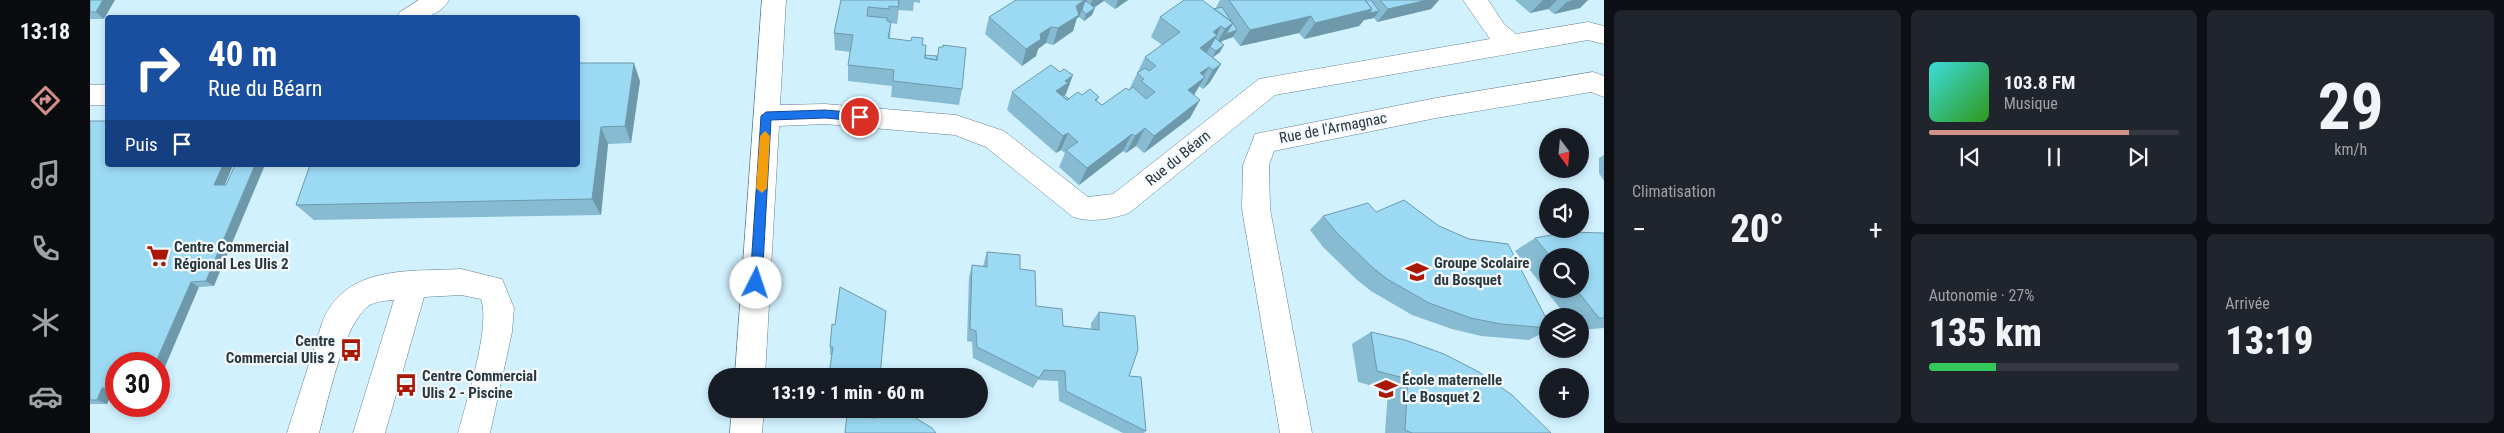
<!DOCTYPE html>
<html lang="fr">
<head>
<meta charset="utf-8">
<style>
  :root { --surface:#171b24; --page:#20242c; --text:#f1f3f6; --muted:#9ea1a6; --line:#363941; --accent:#d19089 }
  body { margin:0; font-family:"Roboto Condensed",sans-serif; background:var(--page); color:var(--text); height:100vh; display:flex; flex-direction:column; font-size:19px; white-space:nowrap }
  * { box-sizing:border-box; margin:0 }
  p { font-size:16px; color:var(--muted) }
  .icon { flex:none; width:28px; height:28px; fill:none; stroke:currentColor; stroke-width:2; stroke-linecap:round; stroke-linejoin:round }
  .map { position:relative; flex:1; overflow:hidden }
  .side { display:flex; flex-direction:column; gap:10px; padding:10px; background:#0d0f14; width:900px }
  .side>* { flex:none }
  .banner { position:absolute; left:15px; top:15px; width:475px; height:152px; border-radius:5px; box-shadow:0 2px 8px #0003; background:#1a4fa0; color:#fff; overflow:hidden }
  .needle { width:32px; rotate:164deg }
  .buttons { position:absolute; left:1449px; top:128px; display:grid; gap:10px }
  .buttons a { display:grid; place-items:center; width:50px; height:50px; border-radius:50%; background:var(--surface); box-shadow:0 2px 8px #0003; font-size:25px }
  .speed { position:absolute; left:15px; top:352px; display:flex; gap:10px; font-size:25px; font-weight:700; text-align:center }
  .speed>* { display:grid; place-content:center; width:65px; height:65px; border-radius:50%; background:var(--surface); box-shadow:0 2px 8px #0003; line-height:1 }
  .speed .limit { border:8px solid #d22; background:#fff; color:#111 }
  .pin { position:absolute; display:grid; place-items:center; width:42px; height:42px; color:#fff; margin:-21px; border:2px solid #fff; border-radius:50%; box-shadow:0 1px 5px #0007 }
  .me { position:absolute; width:55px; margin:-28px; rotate:4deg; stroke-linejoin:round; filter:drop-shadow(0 0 4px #0008) }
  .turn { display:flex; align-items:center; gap:18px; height:105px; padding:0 20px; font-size:22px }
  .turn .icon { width:65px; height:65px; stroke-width:2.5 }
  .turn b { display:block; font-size:35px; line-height:42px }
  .then { display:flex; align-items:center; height:48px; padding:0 20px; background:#0003; gap:10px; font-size:19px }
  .big { font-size:38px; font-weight:800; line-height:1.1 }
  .side .widget { flex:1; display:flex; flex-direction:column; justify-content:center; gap:8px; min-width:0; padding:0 18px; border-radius:8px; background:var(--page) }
  .side .dial { align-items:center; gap:0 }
  .dial b { font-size:65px; line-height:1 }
  .song { display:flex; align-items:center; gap:15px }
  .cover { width:60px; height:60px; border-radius:8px; background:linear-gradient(135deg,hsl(180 70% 55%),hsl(110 70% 35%)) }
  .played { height:5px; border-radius:2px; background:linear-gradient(90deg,var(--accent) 80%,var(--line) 80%) }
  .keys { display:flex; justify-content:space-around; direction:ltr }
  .heat { display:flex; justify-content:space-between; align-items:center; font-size:28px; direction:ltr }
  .charge { height:8px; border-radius:4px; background:linear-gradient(90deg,#34c759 27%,var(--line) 0) }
  .side .tiles { flex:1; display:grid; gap:10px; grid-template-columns:repeat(3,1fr) }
  .widget:first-child { grid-row:span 2 }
  .trip { position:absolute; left:618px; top:368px; width:280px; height:50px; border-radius:25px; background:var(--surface); box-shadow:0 2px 8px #0003; font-weight:800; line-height:50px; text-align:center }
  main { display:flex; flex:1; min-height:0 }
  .dock { display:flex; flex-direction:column; width:90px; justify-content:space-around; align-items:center; background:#090b0e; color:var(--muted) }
  .dock .icon { width:35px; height:35px }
  .dock .on { color:var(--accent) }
  .dock b { font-size:22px; color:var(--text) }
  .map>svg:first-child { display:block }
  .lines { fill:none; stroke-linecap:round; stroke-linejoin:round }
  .minor-casing { stroke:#63808c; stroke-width:1 }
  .minor { fill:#fff; fill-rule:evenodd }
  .wall { fill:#86bbd2; fill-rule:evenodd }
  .shaded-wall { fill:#6d99ab }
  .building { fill:#9cdaf4; stroke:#6d99ab }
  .route { fill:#1a73e8; stroke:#114b97 }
  .slow { fill:#f59e0b }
  .labels { text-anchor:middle; stroke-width:4.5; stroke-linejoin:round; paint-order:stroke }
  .street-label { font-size:15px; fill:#2a373c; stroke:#f3f9fc }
  .poi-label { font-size:15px; font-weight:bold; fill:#2a373c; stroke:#f3f9fc; text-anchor:start }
</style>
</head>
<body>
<main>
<nav class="dock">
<b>13:18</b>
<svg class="icon on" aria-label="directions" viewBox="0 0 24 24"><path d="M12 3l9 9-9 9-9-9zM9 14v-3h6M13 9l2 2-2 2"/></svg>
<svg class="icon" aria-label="music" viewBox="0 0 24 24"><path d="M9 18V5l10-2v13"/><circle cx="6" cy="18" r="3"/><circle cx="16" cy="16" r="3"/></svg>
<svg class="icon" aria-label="phone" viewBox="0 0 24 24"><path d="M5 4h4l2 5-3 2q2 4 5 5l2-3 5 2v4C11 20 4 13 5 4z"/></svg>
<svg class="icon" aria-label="climate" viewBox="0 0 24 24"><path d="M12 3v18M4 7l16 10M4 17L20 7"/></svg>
<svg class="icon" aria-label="car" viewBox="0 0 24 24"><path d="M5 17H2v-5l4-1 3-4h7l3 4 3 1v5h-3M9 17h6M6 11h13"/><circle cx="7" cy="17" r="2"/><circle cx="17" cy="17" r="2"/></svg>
</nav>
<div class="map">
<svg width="1514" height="433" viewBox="0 0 1514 433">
  <rect width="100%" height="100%" fill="#d1f1ff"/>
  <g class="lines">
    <defs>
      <path id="minor" d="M 329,0 L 359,0 C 348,20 326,18 306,18 L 310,12 Z
        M 672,0 L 696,0 L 690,105 L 735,104 L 866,115 L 914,131 L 998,197 L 1023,194 L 1169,79 L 1400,39 L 1373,0 L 1398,0 L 1414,24 L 1426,34 L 1498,22 L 1514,26 L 1514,44 L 1498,40 L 1185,95 L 1039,213 C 1022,219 1000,223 983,217 L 896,147 L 865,135 L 735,124 L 689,126 L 675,376 L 645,376 Z
        M 1503,72 L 1514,76 L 1514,97 L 1501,92 L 1346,118 L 1184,151 L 1179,165 L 1180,209 L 1222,433 L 1190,433 L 1152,209 L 1153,165 L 1165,134 L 1346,98 Z
        M 0,85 L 18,85 L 18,105 L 0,105 Z
        M 371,269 L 412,279 L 424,308 L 422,332 L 400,433 L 368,433 C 376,402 401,327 391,299 L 371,295 L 334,297 L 295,433 L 263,433 L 304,300 C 293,301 283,301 275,309 C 252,331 238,401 229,433 L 197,433 L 233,320 C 258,264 320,272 371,269 Z
        M 642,409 L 674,409 L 672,433 L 640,433 Z"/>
    </defs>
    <use href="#minor" class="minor-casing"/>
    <use href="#minor" class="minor"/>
  </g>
  <path class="wall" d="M 0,0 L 14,19 L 0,19 Z
    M 751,0 L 830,0 L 830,3 L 824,2 L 823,11 L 808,10 L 807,24 L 801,23 L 800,38 L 832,45 L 835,56 L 872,89 L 869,105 L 801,97 L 802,86 L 758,81 L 758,65 L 760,52 L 745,50 L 744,33 Z
    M 926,0 L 1038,0 L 1025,9 L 1014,1 L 1004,7 L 1002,15 L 994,21 L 989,17 L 987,18 L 983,31 L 963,45 L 956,43 L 948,49 L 946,56 L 932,66 L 895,34 L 899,17 Z
    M 1130,0 L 1349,0 L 1341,9 L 1287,22 L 1284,18 L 1274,20 L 1269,26 L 1214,39 L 1209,33 L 1150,46 L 1143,37 L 1132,41 L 1131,43 L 1130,52 L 1123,57 L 1131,64 L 1120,82 L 1113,89 L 1109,86 L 1104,95 L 1100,118 L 1054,153 L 1046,146 L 1036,153 L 1033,151 L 989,185 L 969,167 L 975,153 L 971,150 L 966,153 L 917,110 L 922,92 L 970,72 L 976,94 L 974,95 L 979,99 L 992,95 L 1009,97 L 1007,101 L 1012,105 L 1039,90 L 1055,57 L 1072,45 L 1061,37 L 1070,17 L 1125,9 Z
    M 1425,0 L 1500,0 L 1498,0 L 1490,8 L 1464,14 L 1458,9 L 1440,13 Z
    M 488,63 L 550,81 L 541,143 L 518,144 L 511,215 L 224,220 L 206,205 Z
    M 0,121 L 18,165 L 143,165 L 135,185 L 124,286 L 109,287 L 26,364 L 26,392 L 22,392 L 17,404 L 0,404 Z
    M 1514,155 L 1514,181 L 1509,173 L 1509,158 Z
    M 1286,212 L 1458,322 L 1458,330 L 1439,340 L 1391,336 L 1362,329 L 1322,315 L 1281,291 L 1266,279 L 1233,247 L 1220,230 L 1233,216 Z
    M 1514,233 L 1514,328 L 1490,330 L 1490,316 L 1476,316 L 1425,251 L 1445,238 ZM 1458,256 L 1490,256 L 1490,289 L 1458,289 Z
    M 897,252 L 930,269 L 946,306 L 973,326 L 1001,329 L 1001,323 L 1009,312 L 1039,376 L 1056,431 L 1054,433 L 1033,433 L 969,401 L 968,381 L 948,380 L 943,388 L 883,358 L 882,342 L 877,341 L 879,277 L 882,265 L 893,266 Z
    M 745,325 L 790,376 L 739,376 L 742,355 L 740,355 L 740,347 Z
    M 1281,332 L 1461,433 L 1295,433 L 1298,390 L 1268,382 L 1262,344 Z"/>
  <path class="shaded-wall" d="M 13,0 L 25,0 L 14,19 L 6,12 Z
    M 809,0 L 808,16 L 807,24 L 808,7 Z
    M 990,0 L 997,0 L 994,9 L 992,10 L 989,17 L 987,18 L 983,31 L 963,45 L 968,28 Z
    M 1002,0 L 1015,0 L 998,12 Z
    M 1028,0 L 1038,0 L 1025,9 Z
    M 1337,0 L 1349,0 L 1341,9 L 1287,22 L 1298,9 Z
    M 1453,0 L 1467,0 L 1458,9 L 1440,13 Z
    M 1483,0 L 1500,0 L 1498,0 L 1490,8 L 1464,14 L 1477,2 Z
    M 1005,8 L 1002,15 L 994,21 L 996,14 Z
    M 1282,9 L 1289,11 L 1284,18 L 1274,20 L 1269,26 L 1214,39 L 1225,23 Z
    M 1221,16 L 1209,33 L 1150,46 L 1160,30 Z
    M 1143,23 L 1136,34 L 1147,30 L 1143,37 L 1132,41 L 1124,48 L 1135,29 Z
    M 1131,26 L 1127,35 L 1116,54 L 1110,48 L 1123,32 Z
    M 961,27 L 956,43 L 948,49 L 946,56 L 932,66 L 936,49 L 950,34 Z
    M 1134,45 L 1130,52 L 1122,58 L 1126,51 Z
    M 544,63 L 550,81 L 541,143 L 535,126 Z
    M 1131,64 L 1120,82 L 1113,89 L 1123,70 Z
    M 1119,67 L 1111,80 L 1115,77 L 1104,95 L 1098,90 L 1110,73 Z
    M 983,75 L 976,94 L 973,96 L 971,101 L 966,91 L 975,81 Z
    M 1110,100 L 1100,118 L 1054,153 L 1064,136 Z
    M 511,127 L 518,144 L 511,215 L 502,199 Z
    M 1055,128 L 1046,146 L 1036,153 L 1045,136 Z
    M 978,133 L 971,150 L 966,153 L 973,136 Z
    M 1042,134 L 1033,151 L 989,185 L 997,168 Z
    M 133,165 L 143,165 L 132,191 L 124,185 Z
    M 165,165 L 175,165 L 124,286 L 116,281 Z
    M 101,282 L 109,287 L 69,381 L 69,364 L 65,364 Z
    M 12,388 L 22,392 L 17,404 L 7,400 Z"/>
  <path class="building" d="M 0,0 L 13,0 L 6,12 L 0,12 Z
    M 751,0 L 809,0 L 808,7 L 799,6 L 799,9 L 778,7 L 777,16 L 797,18 L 797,21 L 801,22 L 798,38 L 821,41 L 822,37 L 833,38 L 832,45 L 836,45 L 835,58 L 847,60 L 849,47 L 853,47 L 853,45 L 876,48 L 872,89 L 803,81 L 804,70 L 758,65 L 763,35 L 744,33 Z
    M 926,0 L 995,0 L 986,6 L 989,15 L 968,28 L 961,27 L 950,34 L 951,39 L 936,49 L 899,17 Z
    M 1094,0 L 1112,0 L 1143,23 L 1135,29 L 1131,26 L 1123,32 L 1127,35 L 1110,48 L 1131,64 L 1123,70 L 1119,67 L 1110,73 L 1115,77 L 1098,90 L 1110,100 L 1064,136 L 1055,128 L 1045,136 L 1042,134 L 997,168 L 976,150 L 988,142 L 978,133 L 973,136 L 922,92 L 961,65 L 970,72 L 974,69 L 983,75 L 975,81 L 978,83 L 966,91 L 977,100 L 988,92 L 992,95 L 1000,89 L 1009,97 L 1005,100 L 1012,105 L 1036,88 L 1039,90 L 1043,87 L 1056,99 L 1065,92 L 1051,81 L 1054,79 L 1047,73 L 1055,68 L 1059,71 L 1066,66 L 1055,57 L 1090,32 L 1070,17 Z
    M 1139,0 L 1275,0 L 1282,9 L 1225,23 L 1221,16 L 1160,30 Z
    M 1275,0 L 1281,0 L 1289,11 L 1279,13 L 1282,9 Z
    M 1290,0 L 1337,0 L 1298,9 Z
    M 996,1 L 1005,8 L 996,14 L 992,10 L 994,3 Z
    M 1132,7 L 1142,22 L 1124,9 Z
    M 1143,23 L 1147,30 L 1136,34 Z
    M 1125,38 L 1134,45 L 1126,51 L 1120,47 Z
    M 835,55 L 847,56 L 847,60 L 835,58 Z
    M 488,63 L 544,63 L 535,126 L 511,127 L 502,199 L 206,205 L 220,165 L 488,165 Z
    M 974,95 L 979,99 L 977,100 L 972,96 Z
    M 0,121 L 18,121 L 18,165 L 133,165 L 124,185 L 136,185 L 145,165 L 165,165 L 116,281 L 101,282 L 65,364 L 26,364 L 26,388 L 12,388 L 7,400 L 0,400 Z
    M 1314,200 L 1349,226 L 1379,239 L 1418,244 L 1458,322 L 1458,328 L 1411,324 L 1381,318 L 1339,303 L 1297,279 L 1282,267 L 1248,234 L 1233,216 L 1278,203 L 1286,212 Z
    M 1477,232 L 1514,233 L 1514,318 L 1509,318 L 1486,289 L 1490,289 L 1490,256 L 1460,256 L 1445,238 Z
    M 897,252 L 930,255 L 930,269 L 945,271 L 946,306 L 972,309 L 973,326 L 1009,330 L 1009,312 L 1045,316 L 1048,350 L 1039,376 L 1051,377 L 1056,431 L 976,391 L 975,371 L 954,370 L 949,378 L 887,347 L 886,331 L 880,329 L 882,265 L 897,267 Z
    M 750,287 L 796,311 L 790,376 L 763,376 L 739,374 L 743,347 L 740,347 L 742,324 L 745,325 Z
    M 1281,332 L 1315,340 L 1354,354 L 1389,372 L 1422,395 L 1461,433 L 1322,433 L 1315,430 L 1318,379 L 1287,371 Z
    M 787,412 L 819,414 L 842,428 L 846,433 L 755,433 L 757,415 L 786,418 Z"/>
  <path class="route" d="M 735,110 L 770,113 L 776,117 L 770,121 L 735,118 L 681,120 L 672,283 L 670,287 L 661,287 L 660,283 L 671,116 L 676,112 Z"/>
  <path class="slow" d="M 675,131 L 680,136 L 677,188 L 672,193 L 666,188 L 670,136 Z"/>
  <defs>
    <symbol id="supermarket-bare" viewBox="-9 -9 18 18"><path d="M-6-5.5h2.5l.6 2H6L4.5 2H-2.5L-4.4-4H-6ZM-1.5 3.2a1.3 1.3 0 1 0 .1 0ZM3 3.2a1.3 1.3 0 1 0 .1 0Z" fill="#a91803" stroke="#f3f9fc" stroke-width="2.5" paint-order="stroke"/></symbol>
    <symbol id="school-bare" viewBox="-9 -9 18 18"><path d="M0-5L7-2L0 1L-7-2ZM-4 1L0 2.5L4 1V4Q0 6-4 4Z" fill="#a91803" stroke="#f3f9fc" stroke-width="2.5" paint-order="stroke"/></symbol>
    <symbol id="bus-bare" viewBox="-9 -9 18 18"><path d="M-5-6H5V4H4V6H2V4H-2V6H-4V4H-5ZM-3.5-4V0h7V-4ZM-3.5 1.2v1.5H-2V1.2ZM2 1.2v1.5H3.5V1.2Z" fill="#a91803" stroke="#f3f9fc" stroke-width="2.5" paint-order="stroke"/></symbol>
  </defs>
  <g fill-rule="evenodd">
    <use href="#supermarket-bare" x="52" y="240" width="32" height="32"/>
    <use href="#school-bare" x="1311" y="256" width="32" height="32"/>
    <use href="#bus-bare" x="245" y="334" width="32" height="32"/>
    <use href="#bus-bare" x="300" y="369" width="32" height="32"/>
    <use href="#school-bare" x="1280" y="373" width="32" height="32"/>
  </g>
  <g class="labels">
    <g class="street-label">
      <text transform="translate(1243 128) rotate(-11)" y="5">Rue de l'Armagnac</text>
      <text transform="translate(1088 158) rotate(-39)" y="5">Rue du Béarn</text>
    </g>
    <g class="poi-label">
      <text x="84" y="252">Centre Commercial<tspan x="84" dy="17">Régional Les Ulis 2</tspan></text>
      <text x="1344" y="268">Groupe Scolaire<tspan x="1344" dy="17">du Bosquet</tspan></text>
      <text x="245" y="346" text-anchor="end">Centre<tspan x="245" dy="17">Commercial Ulis 2</tspan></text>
      <text x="332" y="381">Centre Commercial<tspan x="332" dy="17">Ulis 2 - Piscine</tspan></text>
      <text x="1312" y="385">École maternelle<tspan x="1312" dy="17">Le Bosquet 2</tspan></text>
    </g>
  </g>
</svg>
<div class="buttons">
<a><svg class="needle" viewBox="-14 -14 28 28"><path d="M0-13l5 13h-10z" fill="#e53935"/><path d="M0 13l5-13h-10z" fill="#9ea1a6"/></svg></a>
<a><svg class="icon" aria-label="sound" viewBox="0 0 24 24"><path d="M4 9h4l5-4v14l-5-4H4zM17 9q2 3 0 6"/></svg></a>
<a><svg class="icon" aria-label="search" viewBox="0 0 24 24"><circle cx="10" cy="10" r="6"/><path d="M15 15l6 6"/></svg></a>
<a><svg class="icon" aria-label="layers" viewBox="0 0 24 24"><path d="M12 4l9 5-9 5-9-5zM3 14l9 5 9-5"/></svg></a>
<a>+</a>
</div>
<div class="speed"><div class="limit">30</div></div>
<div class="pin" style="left:770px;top:117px;background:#d93025"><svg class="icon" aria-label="arrive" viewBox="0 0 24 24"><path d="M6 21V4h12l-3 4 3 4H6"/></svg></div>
<svg class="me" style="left:666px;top:283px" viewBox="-20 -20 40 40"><circle r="19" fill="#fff"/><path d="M0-13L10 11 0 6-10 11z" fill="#1a73e8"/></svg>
<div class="trip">13:19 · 1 min · 60 m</div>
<div class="banner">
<div class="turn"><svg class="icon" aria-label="right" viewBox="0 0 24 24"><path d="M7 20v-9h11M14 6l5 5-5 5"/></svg><div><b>40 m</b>Rue du Béarn</div></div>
<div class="then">Puis<svg class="icon" aria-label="arrive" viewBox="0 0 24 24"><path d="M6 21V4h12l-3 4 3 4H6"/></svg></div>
</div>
</div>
<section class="side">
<div class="tiles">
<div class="widget"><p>Climatisation</p>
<div class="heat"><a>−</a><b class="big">20°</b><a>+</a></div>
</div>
<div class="widget">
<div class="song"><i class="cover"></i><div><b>103.8 FM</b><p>Musique</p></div></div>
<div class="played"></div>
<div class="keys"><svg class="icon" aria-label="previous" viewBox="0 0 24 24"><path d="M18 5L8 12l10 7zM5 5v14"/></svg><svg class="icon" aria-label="pause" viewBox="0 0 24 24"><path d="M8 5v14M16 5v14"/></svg><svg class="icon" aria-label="next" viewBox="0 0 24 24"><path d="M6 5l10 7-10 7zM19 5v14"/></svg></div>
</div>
<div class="widget dial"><b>29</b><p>km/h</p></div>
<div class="widget"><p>Autonomie · 27%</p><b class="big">135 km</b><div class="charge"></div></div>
<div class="widget"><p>Arrivée</p><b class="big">13:19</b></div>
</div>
</section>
</main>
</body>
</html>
